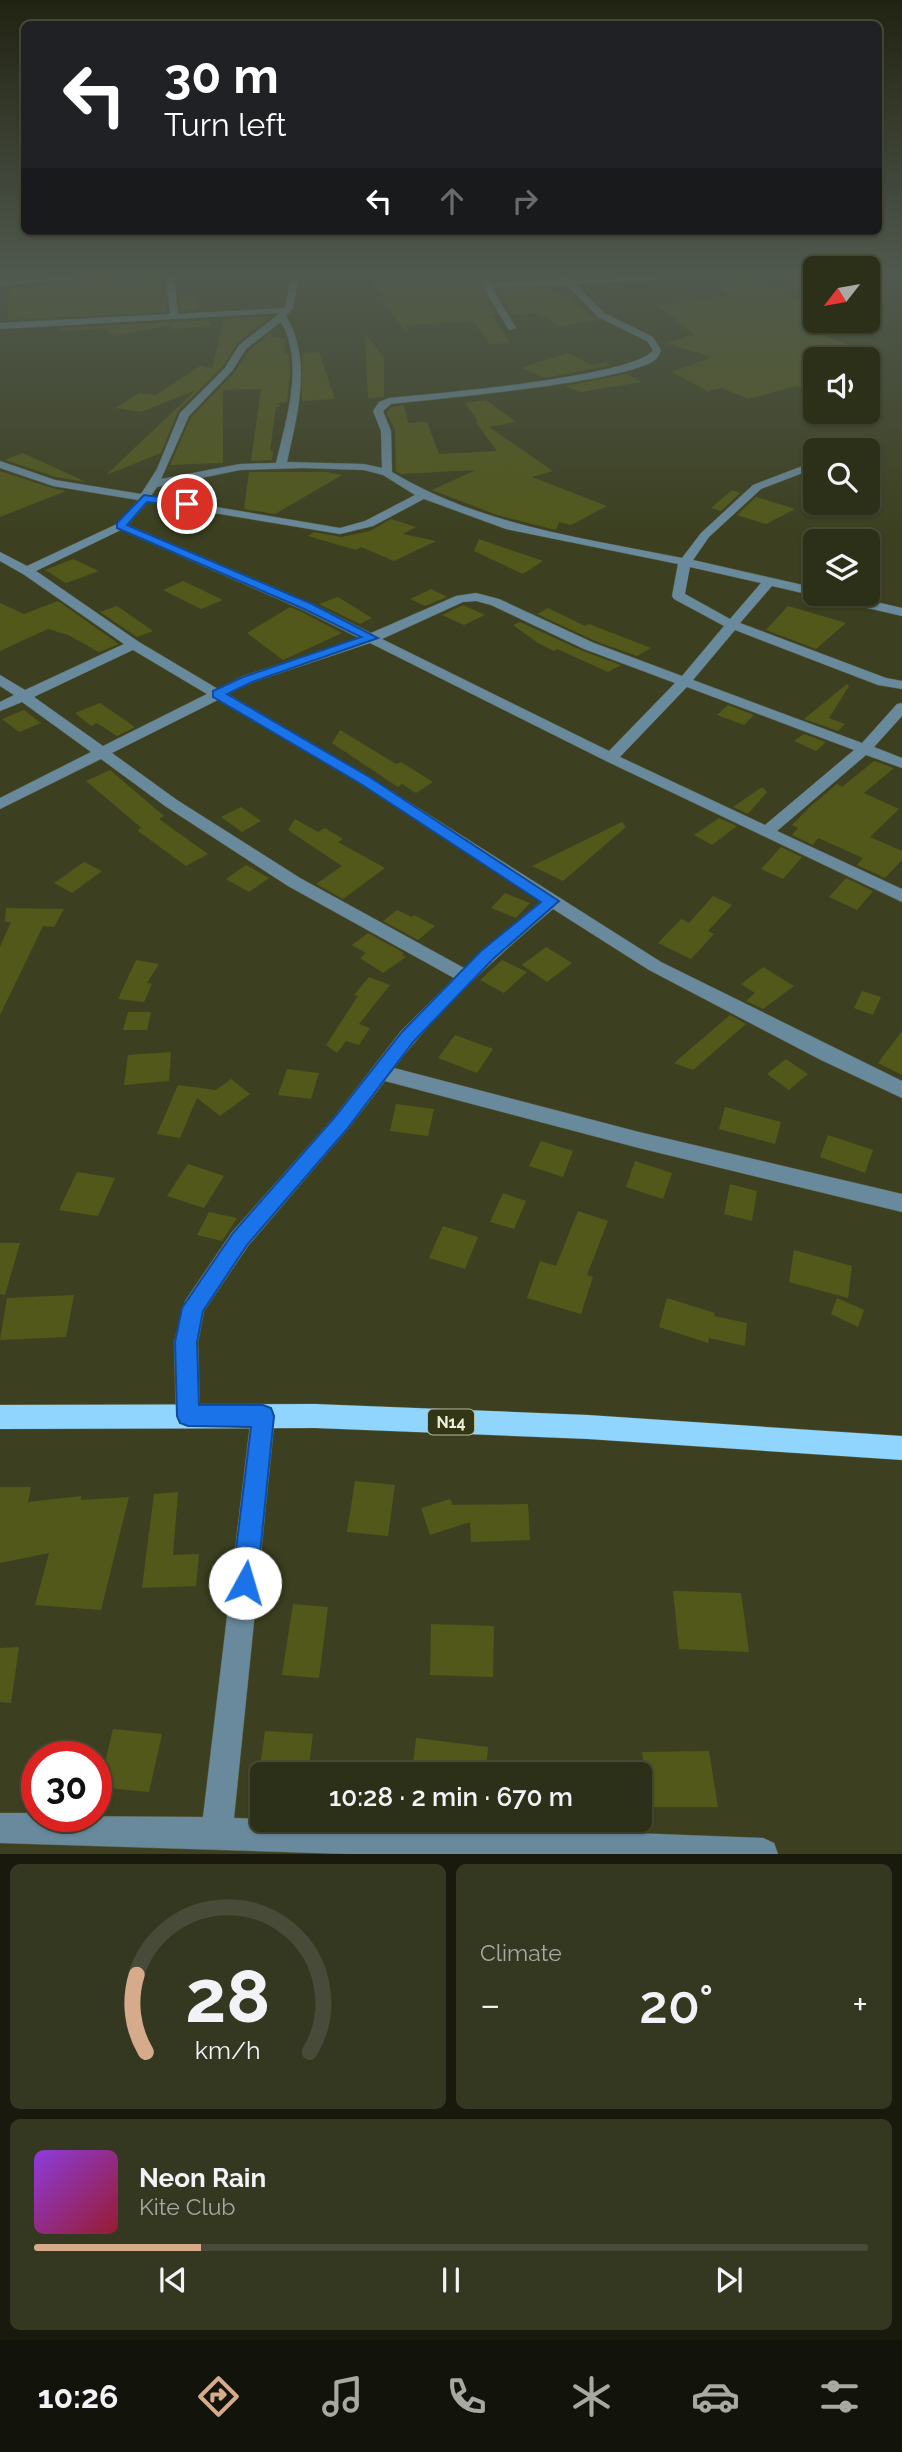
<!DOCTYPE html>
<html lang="en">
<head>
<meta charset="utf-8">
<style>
  :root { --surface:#2d3018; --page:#353821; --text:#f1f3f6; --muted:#a7a9a2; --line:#484b37; --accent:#d6ab8b }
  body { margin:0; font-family:Raleway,sans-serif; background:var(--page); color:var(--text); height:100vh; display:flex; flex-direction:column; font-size:26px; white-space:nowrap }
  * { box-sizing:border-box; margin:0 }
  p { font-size:23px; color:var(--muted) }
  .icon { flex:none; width:38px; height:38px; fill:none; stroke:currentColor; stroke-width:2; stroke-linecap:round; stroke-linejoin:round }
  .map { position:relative; height:1854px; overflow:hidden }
  .details { display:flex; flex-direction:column; gap:10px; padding:10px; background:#191a0d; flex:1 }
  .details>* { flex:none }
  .guide { position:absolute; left:21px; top:21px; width:861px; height:214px; border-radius:10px; box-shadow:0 2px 5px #0004,0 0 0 2px var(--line); background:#202124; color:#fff; overflow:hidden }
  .needle { width:46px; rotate:239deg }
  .tools { position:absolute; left:803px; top:256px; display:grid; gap:14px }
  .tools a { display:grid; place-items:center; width:77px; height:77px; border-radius:10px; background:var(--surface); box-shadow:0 2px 5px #0004,0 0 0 2px var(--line); font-size:35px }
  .speed { position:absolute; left:21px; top:1741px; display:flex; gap:14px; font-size:35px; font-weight:700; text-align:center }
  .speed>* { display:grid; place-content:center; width:91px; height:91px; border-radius:50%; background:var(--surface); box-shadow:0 2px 5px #0004,0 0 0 2px var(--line); line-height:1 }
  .speed .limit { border:10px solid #d22; background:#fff; color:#111 }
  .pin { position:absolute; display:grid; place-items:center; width:60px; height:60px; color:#fff; margin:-30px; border:4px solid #fff; border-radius:50%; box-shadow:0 2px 7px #0007 }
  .me { position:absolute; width:77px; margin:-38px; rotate:6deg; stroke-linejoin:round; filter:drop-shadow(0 0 5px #0008) }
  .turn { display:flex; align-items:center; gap:24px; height:147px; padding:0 28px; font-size:32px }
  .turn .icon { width:91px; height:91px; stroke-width:2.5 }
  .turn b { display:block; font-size:49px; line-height:60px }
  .lanes { display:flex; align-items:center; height:66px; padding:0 28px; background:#0003; justify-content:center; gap:35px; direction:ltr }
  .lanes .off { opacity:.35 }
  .big { font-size:52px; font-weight:600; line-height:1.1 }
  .details .card { flex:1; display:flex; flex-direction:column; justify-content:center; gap:10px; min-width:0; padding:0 24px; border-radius:10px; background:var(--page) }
  .details .dial { align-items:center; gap:0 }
  .dial svg { height:182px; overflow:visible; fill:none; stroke:var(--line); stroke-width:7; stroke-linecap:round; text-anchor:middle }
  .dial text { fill:var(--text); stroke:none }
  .song { display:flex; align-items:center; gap:21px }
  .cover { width:84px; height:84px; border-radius:10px; background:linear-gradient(135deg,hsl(270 70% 55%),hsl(350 70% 35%)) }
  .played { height:7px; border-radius:4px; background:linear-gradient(90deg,var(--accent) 20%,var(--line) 20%) }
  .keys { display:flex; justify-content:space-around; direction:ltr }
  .heat { display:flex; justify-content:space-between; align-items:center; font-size:38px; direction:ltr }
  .details .tiles { flex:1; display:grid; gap:10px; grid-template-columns:1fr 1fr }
  .card:last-child { grid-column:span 2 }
  .trip { position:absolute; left:250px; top:1762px; width:402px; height:70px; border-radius:10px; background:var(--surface); box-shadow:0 2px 5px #0004,0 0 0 2px var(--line); font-weight:600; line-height:70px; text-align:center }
  .tabs { display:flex; height:112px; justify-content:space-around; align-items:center; background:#12130a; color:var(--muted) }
  .tabs .icon { width:49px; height:49px }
  .tabs .active { color:var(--accent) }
  .tabs b { font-size:32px; color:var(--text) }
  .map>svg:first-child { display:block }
  .building { fill:#52581a }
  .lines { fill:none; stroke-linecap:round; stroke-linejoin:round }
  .minor-casing { stroke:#585c3e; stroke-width:1 }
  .major-casing { stroke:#585c3e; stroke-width:1 }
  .minor { fill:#698a9d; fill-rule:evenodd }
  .major { fill:#90d5fe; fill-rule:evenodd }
  .route { fill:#1a73e8; stroke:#114b97; stroke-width:2 }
  .labels { text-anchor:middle; stroke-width:7; stroke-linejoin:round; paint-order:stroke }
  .shield { fill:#323615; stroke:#b4b8a0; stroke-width:2 }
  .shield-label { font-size:16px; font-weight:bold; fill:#ebefdc }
</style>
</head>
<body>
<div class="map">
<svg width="902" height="1854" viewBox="0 0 902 1854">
  <rect width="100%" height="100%" fill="#3c4020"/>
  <path class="building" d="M 104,277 L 112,277 L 111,281 L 160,279 L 159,299 L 166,298 L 167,312 L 8,320 L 7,294 L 10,294 L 10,288 Z
    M 393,278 L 395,284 L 480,280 L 482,290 L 497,315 L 492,315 L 510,343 L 490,344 L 473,321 L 407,325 L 408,330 L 405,331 L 369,279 Z
    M 759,278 L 816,309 L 816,330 L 812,330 L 862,351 L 830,359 L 816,359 L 816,392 L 796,386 L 748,399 L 722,388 L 707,391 L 672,372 L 713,357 L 665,343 L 695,335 L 658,306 L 729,295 L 715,282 Z
    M 552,288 L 598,320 L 561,326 L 536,313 L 511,314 L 497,290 Z
    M 190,295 L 200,310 L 180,311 L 179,297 Z
    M 272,316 L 237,343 L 223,366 L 178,411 L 161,453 L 106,475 L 196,390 L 141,412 L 116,408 L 139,393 L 156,395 L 200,366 L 212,368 L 224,319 Z
    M 207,320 L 212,326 L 172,329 L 171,325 L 114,336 L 104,328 L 60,332 L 60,328 Z
    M 272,332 L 271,337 L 286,339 L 284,354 L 289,354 L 290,373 L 287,402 L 279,403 L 280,407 L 276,407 L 270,451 L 273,451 L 272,460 L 251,461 L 261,389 L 223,390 L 223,463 L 170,465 L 191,417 L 234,373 L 248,351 Z
    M 365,333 L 384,358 L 384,397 L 368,398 Z
    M 319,352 L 335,399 L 302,401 L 302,353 Z
    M 568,353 L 591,365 L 605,362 L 611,365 L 545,378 L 521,368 Z
    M 626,374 L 642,382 L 581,392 L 565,386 Z
    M 486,400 L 516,422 L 489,427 L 553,471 L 532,477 L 607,506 L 571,525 L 559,522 L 556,530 L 497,515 L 432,490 L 476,470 L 401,474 L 396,471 L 395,430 L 386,412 L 392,407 L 404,405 L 408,423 L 427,422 L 439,454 L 497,451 L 476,423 L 478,421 L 465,403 Z
    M 23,453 L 86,482 L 56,477 L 5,460 Z
    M 0,471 L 52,488 L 66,491 L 0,517 Z
    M 249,472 L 326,472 L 342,475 L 275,514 L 244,509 Z
    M 732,490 L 740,493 L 721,511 L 711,508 Z
    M 756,497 L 795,509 L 766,524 L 737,515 Z
    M 391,519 L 416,527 L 403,534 L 436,541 L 394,561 L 361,547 L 356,550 L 308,536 L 314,532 L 341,537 L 370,531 Z
    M 479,539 L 543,561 L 523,574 L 474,551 Z
    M 73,559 L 99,571 L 66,583 L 45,570 Z
    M 183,581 L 223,600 L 201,609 L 163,590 Z
    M 431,589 L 447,597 L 425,606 L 410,599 Z
    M 338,597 L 372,618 L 360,624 L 319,604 Z
    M 58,601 L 119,644 L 99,652 L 68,635 L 48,629 L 0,651 L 0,603 L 24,614 Z
    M 463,605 L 485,615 L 464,625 L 442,615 Z
    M 117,606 L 153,631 L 137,637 L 100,612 Z
    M 788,606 L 846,623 L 816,649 L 766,630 Z
    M 290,607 L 302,612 L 342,633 L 283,660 L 247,633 Z
    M 548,608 L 585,626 L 589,624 L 651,648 L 637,656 L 595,641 L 537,614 Z
    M 520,622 L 583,651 L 621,665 L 608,672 L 557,649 L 554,651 L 538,643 L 513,625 Z
    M 847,684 L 849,686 L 829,718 L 845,724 L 838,731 L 804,719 Z
    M 100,703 L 135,727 L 117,736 L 97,723 L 91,726 L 75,713 Z
    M 728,705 L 754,715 L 744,725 L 717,715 Z
    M 24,710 L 41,723 L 19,732 L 2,719 Z
    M 340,730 L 396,764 L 401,762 L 433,782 L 416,793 L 402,784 L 398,787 L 332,743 Z
    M 804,734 L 826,742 L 816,751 L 794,741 Z
    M 874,761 L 894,768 L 864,793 L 899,809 L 870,837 L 902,851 L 902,860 L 885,878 L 857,865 L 863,858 L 818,838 L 813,845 L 792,835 L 798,828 L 792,825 L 812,805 L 837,784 L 842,787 Z
    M 110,770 L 164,816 L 159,819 L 208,854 L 186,866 L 138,831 L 140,828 L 144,830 L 86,781 Z
    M 762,787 L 767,792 L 748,814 L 733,807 Z
    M 241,807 L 261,821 L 242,832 L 221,817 Z
    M 719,818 L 737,826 L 712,845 L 694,835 Z
    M 295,819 L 318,832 L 325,828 L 343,839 L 338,842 L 385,868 L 343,899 L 316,884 L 342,866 L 288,830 Z
    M 622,822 L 626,827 L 563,881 L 532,866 Z
    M 781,847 L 802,857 L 783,879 L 761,869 Z
    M 84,862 L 102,871 L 72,893 L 54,883 Z
    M 246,865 L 269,878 L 249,892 L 226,879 Z
    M 846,878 L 873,891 L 857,910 L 829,897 Z
    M 505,893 L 530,903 L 516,918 L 491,908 Z
    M 713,896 L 732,905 L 708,931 L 714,934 L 691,959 L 658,943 L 681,919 L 689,923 Z
    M 6,908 L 64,909 L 54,927 L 43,926 L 0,1015 L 0,947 L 11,922 L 5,922 Z
    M 397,910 L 412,917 L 414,915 L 435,926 L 418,940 L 383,921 Z
    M 368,933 L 404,953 L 402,955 L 406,957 L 383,973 L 360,958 L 366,953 L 352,945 Z
    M 546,947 L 572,963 L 547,982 L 522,965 Z
    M 136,960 L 159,964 L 147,983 L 152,984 L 144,1002 L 118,999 Z
    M 502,960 L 527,972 L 504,993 L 480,980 Z
    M 763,967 L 794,986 L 763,1009 L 746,1001 L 755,993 L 741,984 Z
    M 369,977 L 390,985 L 359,1024 L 370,1028 L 359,1045 L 346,1041 L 337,1053 L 326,1045 L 358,996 L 354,995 Z
    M 862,991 L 881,997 L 873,1015 L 854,1008 Z
    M 128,1012 L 151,1012 L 147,1030 L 123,1030 Z
    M 730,1015 L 746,1024 L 693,1070 L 674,1063 Z
    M 902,1031 L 902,1075 L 878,1063 Z
    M 455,1035 L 493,1049 L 477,1073 L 438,1058 Z
    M 171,1052 L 169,1081 L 124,1085 L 128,1055 Z
    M 786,1059 L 808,1074 L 789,1090 L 767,1074 Z
    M 287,1069 L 319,1073 L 311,1099 L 278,1095 Z
    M 231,1079 L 250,1094 L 220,1116 L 197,1098 L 180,1138 L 157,1134 L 178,1085 L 216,1090 Z
    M 396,1104 L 434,1109 L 428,1136 L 390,1131 Z
    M 725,1107 L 781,1122 L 775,1144 L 719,1129 Z
    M 828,1135 L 873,1150 L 865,1173 L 820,1157 Z
    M 541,1141 L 573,1151 L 563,1177 L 529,1166 Z
    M 635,1161 L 672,1173 L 663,1199 L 626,1187 Z
    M 188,1164 L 224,1176 L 204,1208 L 167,1196 Z
    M 77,1172 L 115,1178 L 98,1216 L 59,1210 Z
    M 730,1184 L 757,1191 L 752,1221 L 724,1214 Z
    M 503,1193 L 526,1201 L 514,1229 L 490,1222 Z
    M 578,1211 L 608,1221 L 587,1275 L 593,1277 L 581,1314 L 527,1298 L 540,1261 L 556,1266 Z
    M 209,1212 L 237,1218 L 222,1241 L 197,1235 Z
    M 443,1226 L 478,1237 L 465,1269 L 429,1258 Z
    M 0,1243 L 20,1243 L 5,1295 L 0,1294 Z
    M 794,1250 L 852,1266 L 848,1298 L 789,1282 Z
    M 74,1295 L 66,1337 L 0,1340 L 7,1298 Z
    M 667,1298 L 715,1313 L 714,1316 L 747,1323 L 745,1346 L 709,1338 L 708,1343 L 659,1327 Z
    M 837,1298 L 864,1310 L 858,1327 L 831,1314 Z
    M 355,1481 L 395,1485 L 388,1536 L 347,1532 Z
    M 0,1487 L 31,1487 L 28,1502 L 81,1496 L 81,1500 L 129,1497 L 101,1610 L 35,1605 L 49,1553 L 0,1563 Z
    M 178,1492 L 173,1555 L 199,1554 L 196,1586 L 142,1588 L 154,1494 Z
    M 450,1499 L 453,1505 L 528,1504 L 530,1540 L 471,1542 L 470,1522 L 430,1535 L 421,1508 Z
    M 673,1591 L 741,1593 L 749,1652 L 679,1649 Z
    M 293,1604 L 328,1607 L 319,1678 L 282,1675 Z
    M 431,1624 L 494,1626 L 493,1677 L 430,1675 Z
    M 19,1647 L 11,1703 L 0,1702 L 0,1648 Z
    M 113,1729 L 162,1734 L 149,1792 L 99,1787 Z
    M 265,1731 L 313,1734 L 308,1774 L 259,1774 Z
    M 416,1738 L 488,1747 L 486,1774 L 412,1774 Z
    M 709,1751 L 718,1807 L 649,1807 L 642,1752 Z"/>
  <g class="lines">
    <defs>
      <path id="minor" d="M 67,276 L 102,276 L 0,286 L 0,282 Z
        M 166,276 L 174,276 L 178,314 L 285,308 L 291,276 L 299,276 L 293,308 L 286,316 C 313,361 297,415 287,462 L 364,464 L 382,468 L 381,431 L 373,411 L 379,402 L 389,398 C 430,394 635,377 653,350 L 647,341 L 598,317 L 567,285 L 492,288 L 516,328 L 509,330 L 484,289 L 482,276 L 490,276 L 491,283 L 562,280 L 559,276 L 568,276 L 571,280 L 655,276 L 657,278 L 653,280 L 575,284 L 604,313 L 653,337 L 661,350 C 660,353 658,357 656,359 C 631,382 434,399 391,404 L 383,411 L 391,431 L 392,472 C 480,525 582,538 682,558 L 701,533 L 753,485 L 805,465 L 813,465 L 813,469 L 761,489 L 709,537 L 693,560 L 816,588 L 816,593 L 837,593 L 902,608 L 902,616 L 772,586 L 740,623 L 886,678 L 902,681 L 902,689 L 878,685 L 735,630 L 693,680 L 862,743 L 897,704 L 902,703 L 902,716 L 874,747 L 902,758 L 902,768 L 866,755 L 777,831 L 902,889 L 902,902 L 606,761 L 370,643 L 253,682 L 228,694 L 371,778 L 661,962 L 902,1081 L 902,1098 L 821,1060 L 649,970 L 553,909 C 496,957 440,1008 394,1068 L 639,1132 L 902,1194 L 902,1212 L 639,1148 L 385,1081 L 348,1129 L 248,1246 L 204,1311 L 198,1342 L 200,1416 L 197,1424 L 188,1428 L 179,1424 L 176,1416 L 174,1342 L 185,1301 L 232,1232 L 334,1117 L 401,1031 L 454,978 L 288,886 L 165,806 L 101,759 L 0,809 L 0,798 L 91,752 L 22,702 L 0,711 L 0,702 L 14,695 L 0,686 L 0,675 L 25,690 L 124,644 L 23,574 L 0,561 L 0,552 L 27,566 L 117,524 L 138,500 L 53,486 L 0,468 L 0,461 L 55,480 L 141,494 L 157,469 L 180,413 L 225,368 L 239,345 L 280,313 L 0,329 L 0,323 L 170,314 ZM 281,322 C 305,363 286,420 276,463 L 240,464 L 161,479 L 189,416 L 232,371 L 246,349 ZM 303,468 L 364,470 L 383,475 L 415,495 L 365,521 L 340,528 L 151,496 L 157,487 L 240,470 ZM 424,499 L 506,529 L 678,564 L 672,596 L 674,599 L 724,626 L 682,676 L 594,643 L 499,599 L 476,593 L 456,596 L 371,633 L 313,604 L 128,525 L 148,502 L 340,534 L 373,526 ZM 121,530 L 303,610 L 359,638 L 243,676 L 218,689 L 139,642 L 36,571 ZM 690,567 L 761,583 L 730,619 L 685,594 ZM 476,601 L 491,605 L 584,649 L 675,683 L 609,751 L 382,639 L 463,602 ZM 133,650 L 207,694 L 103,746 L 34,697 ZM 687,687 L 854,750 L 765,825 L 620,757 ZM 218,700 L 361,784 L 541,901 L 464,968 L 300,878 L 177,800 L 112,753 Z
        M 263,1404 L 272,1408 L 275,1416 L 234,1818 L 763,1838 L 774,1843 L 778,1854 L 347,1854 L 0,1843 L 0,1813 L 37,1813 L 37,1816 L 203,1817 L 251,1416 L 254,1408 Z"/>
      <path id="major" d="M 315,1404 L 588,1415 L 902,1436 L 902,1460 L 588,1439 L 315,1428 L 0,1429 L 0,1405 Z"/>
    </defs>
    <use href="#minor" class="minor-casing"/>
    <use href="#major" class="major-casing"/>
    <use href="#minor" class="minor"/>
    <use href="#major" class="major"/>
  </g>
  <linearGradient id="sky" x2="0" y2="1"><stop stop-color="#212312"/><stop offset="0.51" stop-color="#50594e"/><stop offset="1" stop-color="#50594e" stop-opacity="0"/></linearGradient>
  <rect width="902" height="536" fill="url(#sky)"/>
  <path class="route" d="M 144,495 L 187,501 L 192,504 L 187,507 L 147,502 L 127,525 L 312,604 L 378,638 L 252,682 L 227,694 L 371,778 L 559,901 L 493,959 L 414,1041 L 347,1129 L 247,1245 L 203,1311 L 197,1342 L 199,1405 L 263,1405 L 271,1408 L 274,1416 L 257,1583 L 254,1592 L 245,1595 L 236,1592 L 232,1583 L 251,1427 L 188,1426 L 180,1423 L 177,1416 L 175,1342 L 182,1308 L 233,1233 L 334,1118 L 402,1032 L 481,951 L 541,902 L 361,784 L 213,697 L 213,691 L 243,677 L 361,637 L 304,609 L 117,528 L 117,523 Z"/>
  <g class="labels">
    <rect class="shield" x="428" y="1409.5" width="46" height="25" rx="5"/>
    <g class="shield-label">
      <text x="451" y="1428">N14</text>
    </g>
  </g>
</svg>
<div class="tools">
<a><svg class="needle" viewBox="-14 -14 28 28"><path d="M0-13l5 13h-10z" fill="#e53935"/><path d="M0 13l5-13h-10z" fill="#a7a9a2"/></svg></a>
<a><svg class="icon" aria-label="sound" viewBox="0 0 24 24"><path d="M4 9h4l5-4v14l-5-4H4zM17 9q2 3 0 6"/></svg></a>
<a><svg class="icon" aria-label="search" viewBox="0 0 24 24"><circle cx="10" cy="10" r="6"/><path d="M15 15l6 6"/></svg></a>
<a><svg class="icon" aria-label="layers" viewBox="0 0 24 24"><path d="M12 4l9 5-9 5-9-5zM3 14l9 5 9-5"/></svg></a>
</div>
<div class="speed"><div class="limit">30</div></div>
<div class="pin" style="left:187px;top:504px;background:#d93025"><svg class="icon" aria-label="arrive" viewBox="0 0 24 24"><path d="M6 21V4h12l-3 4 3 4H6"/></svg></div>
<svg class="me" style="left:245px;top:1583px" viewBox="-20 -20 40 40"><circle r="19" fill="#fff"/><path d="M0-13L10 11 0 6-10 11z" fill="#1a73e8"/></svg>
<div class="trip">10:28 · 2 min · 670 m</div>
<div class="guide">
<div class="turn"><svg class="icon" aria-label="left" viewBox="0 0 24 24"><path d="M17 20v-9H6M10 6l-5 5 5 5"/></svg><div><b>30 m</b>Turn left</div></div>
<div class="lanes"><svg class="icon" aria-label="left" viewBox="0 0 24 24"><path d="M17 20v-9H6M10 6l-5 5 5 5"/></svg><svg class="icon off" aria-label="ahead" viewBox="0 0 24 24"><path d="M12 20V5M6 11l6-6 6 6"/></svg><svg class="icon off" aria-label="right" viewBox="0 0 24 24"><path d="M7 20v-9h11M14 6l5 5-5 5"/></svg></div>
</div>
</div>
<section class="details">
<div class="tiles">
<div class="card dial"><svg viewBox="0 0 100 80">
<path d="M14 69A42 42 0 1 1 86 69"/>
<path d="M14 69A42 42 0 0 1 10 35" stroke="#d6ab8b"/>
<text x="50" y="56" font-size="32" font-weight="700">28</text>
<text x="50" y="72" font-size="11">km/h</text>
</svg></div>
<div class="card"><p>Climate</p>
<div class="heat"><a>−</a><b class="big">20°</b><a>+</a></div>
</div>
<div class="card">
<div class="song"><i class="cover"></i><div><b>Neon Rain</b><p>Kite Club</p></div></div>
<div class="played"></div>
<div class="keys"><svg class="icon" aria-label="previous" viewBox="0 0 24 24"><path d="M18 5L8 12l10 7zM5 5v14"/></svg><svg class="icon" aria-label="pause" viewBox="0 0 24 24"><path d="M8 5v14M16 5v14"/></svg><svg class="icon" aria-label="next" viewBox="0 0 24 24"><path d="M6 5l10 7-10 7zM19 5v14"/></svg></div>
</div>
</div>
</section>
<nav class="tabs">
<b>10:26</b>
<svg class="icon active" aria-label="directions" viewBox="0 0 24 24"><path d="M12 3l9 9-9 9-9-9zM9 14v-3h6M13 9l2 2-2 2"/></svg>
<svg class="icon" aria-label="music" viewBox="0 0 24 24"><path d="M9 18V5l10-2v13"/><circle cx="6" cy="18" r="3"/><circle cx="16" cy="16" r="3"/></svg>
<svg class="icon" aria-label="phone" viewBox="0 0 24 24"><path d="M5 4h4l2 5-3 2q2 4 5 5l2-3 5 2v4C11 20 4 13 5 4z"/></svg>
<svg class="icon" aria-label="climate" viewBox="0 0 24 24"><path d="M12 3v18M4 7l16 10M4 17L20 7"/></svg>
<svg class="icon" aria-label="car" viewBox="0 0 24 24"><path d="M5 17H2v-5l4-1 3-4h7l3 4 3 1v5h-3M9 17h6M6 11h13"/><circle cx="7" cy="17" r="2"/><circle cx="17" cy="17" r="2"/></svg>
<svg class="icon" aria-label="filters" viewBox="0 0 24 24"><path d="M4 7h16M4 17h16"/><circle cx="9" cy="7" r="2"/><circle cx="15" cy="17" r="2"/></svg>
</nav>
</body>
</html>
